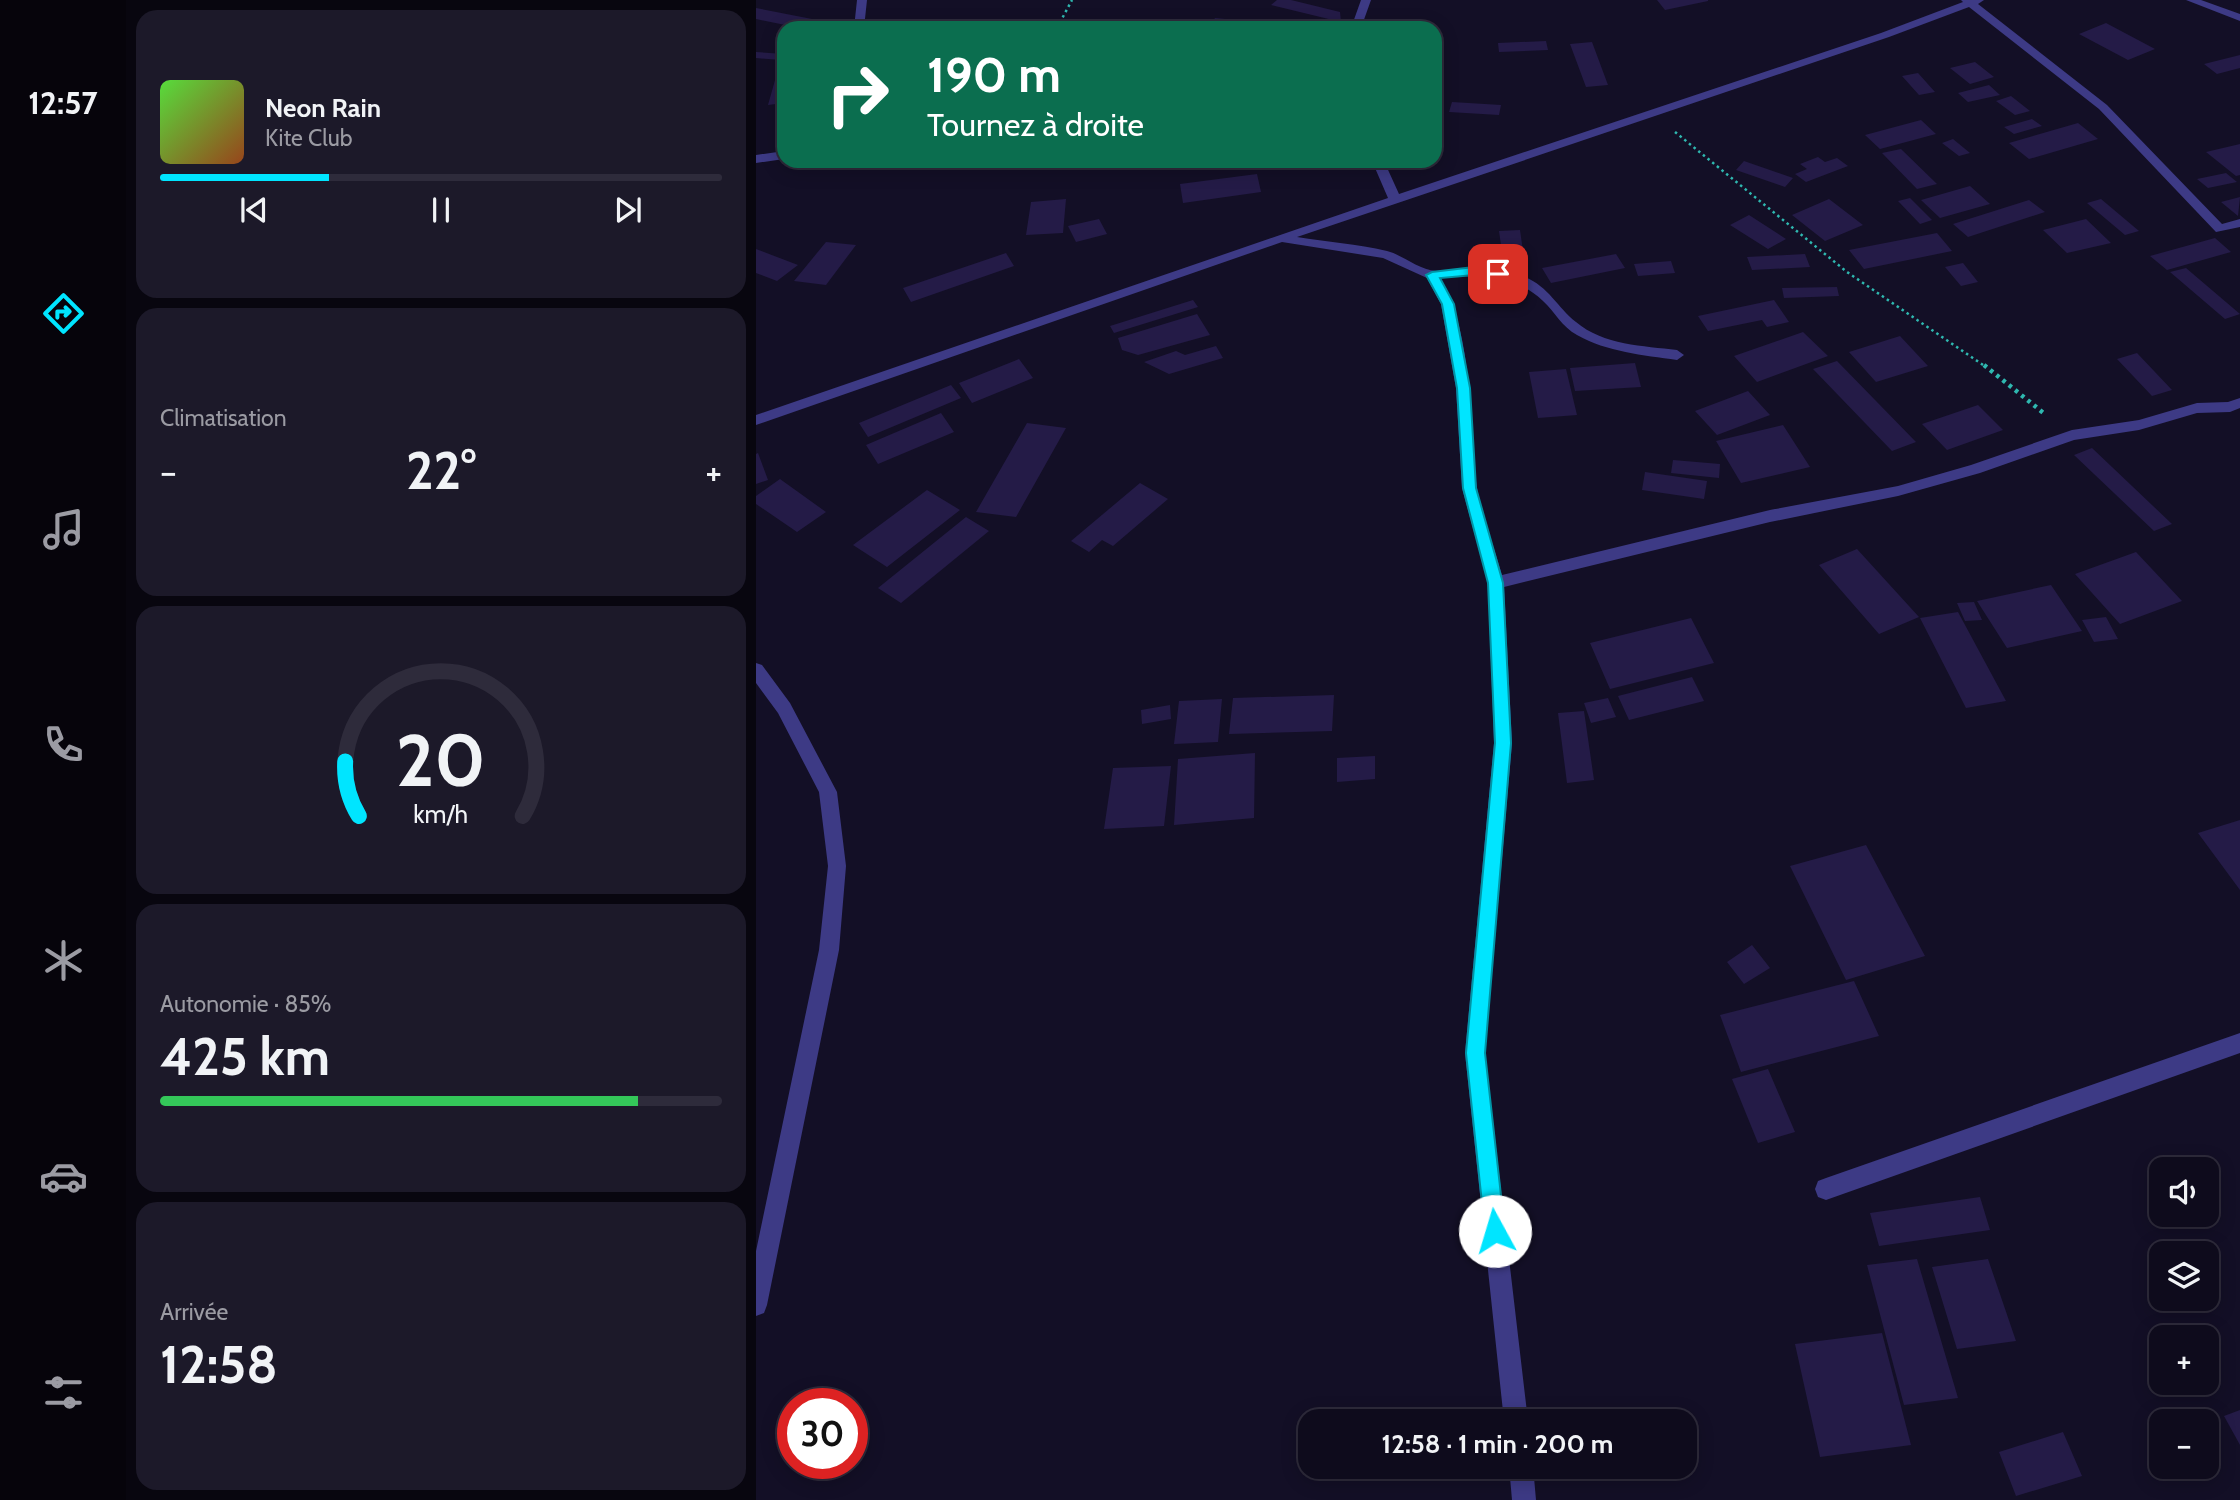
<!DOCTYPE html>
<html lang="fr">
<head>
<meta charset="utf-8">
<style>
  :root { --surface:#0e0b1c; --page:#1c1929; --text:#f1f3f6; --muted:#9b9ba3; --line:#2e2b3b; --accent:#00e5ff }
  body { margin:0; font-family:Cabin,sans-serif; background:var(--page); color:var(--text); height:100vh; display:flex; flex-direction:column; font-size:26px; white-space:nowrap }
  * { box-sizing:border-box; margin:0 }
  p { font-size:23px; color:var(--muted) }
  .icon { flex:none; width:38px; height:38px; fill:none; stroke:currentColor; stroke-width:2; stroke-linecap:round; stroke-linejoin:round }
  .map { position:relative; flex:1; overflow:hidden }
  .panel { display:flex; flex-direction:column; gap:10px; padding:10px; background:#08060f; width:630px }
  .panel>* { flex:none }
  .banner { position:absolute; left:21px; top:21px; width:665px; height:147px; border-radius:21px; box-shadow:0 4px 18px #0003,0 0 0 2px var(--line); background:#0b6e4f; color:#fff; overflow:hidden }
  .buttons { position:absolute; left:1393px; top:1157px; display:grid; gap:14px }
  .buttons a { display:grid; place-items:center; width:70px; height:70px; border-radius:14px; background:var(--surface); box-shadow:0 4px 18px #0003,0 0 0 2px var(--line); font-size:35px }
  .speed { position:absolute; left:21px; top:1388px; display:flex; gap:14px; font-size:35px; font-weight:700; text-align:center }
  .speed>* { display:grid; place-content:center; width:91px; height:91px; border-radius:50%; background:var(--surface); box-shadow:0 4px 18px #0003,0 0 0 2px var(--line); line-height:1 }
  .speed .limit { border:10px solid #d22; background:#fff; color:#111 }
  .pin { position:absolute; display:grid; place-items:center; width:60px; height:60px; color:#fff; margin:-30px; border-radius:14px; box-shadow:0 4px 10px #0006 }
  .me { position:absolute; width:77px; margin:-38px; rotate:354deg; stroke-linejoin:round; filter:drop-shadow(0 0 5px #0008) }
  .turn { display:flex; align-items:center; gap:24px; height:147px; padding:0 35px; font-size:32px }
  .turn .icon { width:91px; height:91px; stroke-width:2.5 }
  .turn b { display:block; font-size:49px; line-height:60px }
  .big { font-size:52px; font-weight:800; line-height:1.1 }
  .panel .widget { flex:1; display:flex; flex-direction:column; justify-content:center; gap:10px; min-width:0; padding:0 24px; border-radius:21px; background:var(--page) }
  .panel .dial { align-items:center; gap:0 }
  .dial svg { height:182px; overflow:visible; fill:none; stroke:var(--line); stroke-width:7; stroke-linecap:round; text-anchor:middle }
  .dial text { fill:var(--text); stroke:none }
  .song { display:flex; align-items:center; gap:21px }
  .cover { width:84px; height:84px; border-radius:10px; background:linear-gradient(135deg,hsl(110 70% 55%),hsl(20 70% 35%)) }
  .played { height:7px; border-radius:4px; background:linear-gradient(90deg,var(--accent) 30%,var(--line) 30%) }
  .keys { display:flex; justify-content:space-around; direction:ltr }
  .heat { display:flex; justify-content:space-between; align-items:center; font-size:38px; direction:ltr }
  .charge { height:10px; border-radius:5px; background:linear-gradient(90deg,#34c759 85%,var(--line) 0) }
  .trip { position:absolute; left:542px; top:1409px; width:399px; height:70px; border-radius:21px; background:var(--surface); box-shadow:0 4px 18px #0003,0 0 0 2px var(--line); font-weight:800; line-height:70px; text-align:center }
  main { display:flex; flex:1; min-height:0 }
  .tabs { display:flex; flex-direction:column; width:126px; justify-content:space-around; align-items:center; background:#06040b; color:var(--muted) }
  .tabs .icon { width:49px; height:49px }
  .tabs .selected { color:var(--accent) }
  .tabs b { font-size:32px; color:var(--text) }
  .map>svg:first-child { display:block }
  .building { fill:#241b47 }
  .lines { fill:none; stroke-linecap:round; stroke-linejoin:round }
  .path-far1 { stroke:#2fb8b0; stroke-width:2.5; stroke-dasharray:2.5 3.5; stroke-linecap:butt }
  .path { stroke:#2fb8b0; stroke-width:4.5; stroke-dasharray:3.5 4.5; stroke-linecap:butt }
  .minor { fill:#3d3a85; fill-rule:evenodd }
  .route { fill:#00e5ff; stroke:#0095a6; stroke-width:2 }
</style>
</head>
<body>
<main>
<nav class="tabs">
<b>12:57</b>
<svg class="icon selected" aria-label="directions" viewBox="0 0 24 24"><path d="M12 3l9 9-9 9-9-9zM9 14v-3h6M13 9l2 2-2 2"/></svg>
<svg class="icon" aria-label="music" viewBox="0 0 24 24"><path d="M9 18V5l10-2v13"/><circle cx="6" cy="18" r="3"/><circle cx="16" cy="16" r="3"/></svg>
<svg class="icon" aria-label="phone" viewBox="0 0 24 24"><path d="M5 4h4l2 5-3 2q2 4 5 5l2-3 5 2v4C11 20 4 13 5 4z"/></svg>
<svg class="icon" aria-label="climate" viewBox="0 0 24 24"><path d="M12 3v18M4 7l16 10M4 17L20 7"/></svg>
<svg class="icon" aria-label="car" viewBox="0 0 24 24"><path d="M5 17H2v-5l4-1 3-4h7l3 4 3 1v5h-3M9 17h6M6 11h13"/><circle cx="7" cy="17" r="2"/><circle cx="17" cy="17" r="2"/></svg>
<svg class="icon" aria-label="filters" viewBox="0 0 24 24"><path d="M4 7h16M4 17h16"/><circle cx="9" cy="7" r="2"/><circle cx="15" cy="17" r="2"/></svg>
</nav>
<section class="panel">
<div class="widget">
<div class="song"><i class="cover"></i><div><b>Neon Rain</b><p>Kite Club</p></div></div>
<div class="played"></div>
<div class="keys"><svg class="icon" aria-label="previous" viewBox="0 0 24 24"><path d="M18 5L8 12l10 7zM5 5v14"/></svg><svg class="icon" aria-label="pause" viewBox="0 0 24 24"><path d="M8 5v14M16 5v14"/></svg><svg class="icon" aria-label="next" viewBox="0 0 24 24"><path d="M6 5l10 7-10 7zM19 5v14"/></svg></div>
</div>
<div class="widget"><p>Climatisation</p>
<div class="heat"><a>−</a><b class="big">22°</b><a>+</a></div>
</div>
<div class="widget dial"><svg viewBox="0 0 100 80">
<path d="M14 69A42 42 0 1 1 86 69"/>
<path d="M14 69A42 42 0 0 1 8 45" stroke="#00e5ff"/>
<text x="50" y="56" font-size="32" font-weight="700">20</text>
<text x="50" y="72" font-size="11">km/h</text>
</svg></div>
<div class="widget"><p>Autonomie · 85%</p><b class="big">425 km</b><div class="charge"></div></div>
<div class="widget"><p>Arrivée</p><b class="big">12:58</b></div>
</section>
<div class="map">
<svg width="1484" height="1500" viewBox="0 0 1484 1500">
  <rect width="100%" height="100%" fill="#130f26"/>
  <path class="building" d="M 521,0 L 535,0 L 584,12 L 585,22 L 515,5 Z
    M 901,0 L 952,0 L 952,1 L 909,10 Z
    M 0,8 L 56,19 L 44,28 L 0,19 Z
    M 459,18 L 500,22 L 497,28 L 452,28 Z
    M 1350,23 L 1399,49 L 1372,60 L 1323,34 Z
    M 790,41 L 792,50 L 743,52 L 742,43 Z
    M 836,42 L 852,85 L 830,87 L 814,44 Z
    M 0,52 L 28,54 L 28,56 L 25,60 L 0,58 Z
    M 1484,55 L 1484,68 L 1461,74 L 1448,64 Z
    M 1219,62 L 1238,77 L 1214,84 L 1194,68 Z
    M 23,66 L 28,66 L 28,103 L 12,105 Z
    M 1162,73 L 1179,92 L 1163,95 L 1146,76 Z
    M 1233,85 L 1244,95 L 1212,102 L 1202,93 Z
    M 1255,96 L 1274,111 L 1259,115 L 1240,101 Z
    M 696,102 L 745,105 L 743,115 L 693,112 Z
    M 1276,119 L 1286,126 L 1258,134 L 1248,127 Z
    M 1165,120 L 1180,134 L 1124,149 L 1109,135 Z
    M 1322,123 L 1342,139 L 1273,159 L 1253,143 Z
    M 1197,139 L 1214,153 L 1203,156 L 1186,143 Z
    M 1484,144 L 1484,175 L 1480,176 L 1450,152 Z
    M 1145,149 L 1181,184 L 1161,189 L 1126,153 Z
    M 1062,157 L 1069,162 L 1081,158 L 1092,166 L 1050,182 L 1039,174 L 1051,169 L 1044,164 Z
    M 988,161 L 1037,178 L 1029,187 L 980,170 Z
    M 1470,173 L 1481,182 L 1452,188 L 1441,179 Z
    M 501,174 L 505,192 L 427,203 L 424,184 Z
    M 1214,186 L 1234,204 L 1184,218 L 1165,200 Z
    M 1484,197 L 1482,216 L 1465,202 Z
    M 1154,198 L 1176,220 L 1164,224 L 1142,201 Z
    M 310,199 L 307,233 L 270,235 L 275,202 Z
    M 1073,199 L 1107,225 L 1069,241 L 1036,215 Z
    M 1345,199 L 1383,231 L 1369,235 L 1331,203 Z
    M 1273,200 L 1289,212 L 1212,237 L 1197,224 Z
    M 993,215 L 1030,239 L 1012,249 L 974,225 Z
    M 343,219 L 351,234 L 320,242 L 312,226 Z
    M 1330,219 L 1355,243 L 1311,253 L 1287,230 Z
    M 764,230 L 769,265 L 748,266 L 743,231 Z
    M 1181,233 L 1196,251 L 1108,269 L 1093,250 Z
    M 1459,238 L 1475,252 L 1411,270 L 1394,256 Z
    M 70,242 L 100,245 L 70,285 L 38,281 Z
    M 0,249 L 42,265 L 21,281 L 0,273 Z
    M 250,253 L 258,266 L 155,302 L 147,288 Z
    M 860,254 L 869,268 L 795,283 L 786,268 Z
    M 1049,254 L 1054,267 L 996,270 L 991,257 Z
    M 915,261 L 919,273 L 882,276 L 878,264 Z
    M 1207,263 L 1222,282 L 1205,286 L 1189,267 Z
    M 1430,268 L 1484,314 L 1469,319 L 1414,272 Z
    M 1081,287 L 1083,296 L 1028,298 L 1026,288 Z
    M 437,300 L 442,307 L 358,333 L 354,326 Z
    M 1018,300 L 1033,322 L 1011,327 L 1006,320 L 952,331 L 942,316 Z
    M 441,314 L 454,335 L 382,355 L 366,350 L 362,338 Z
    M 1047,332 L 1072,356 L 1001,382 L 978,356 Z
    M 1144,336 L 1172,366 L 1120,382 L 1093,352 Z
    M 460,346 L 467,358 L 413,374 L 388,362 L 420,351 L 429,355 Z
    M 1381,353 L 1416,390 L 1396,396 L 1361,359 Z
    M 263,359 L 277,378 L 216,403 L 203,383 Z
    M 1081,361 L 1160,442 L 1136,451 L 1057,369 Z
    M 879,363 L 885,387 L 819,391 L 814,368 Z
    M 810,369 L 821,415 L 782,418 L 773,372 Z
    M 195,385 L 205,398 L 112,437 L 103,423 Z
    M 992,391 L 1014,415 L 961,435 L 939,411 Z
    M 1222,405 L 1247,430 L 1191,450 L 1166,424 Z
    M 185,413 L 198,432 L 122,464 L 110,445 Z
    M 271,423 L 310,428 L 260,517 L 220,512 Z
    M 1027,425 L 1054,467 L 985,483 L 960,441 Z
    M 1336,448 L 1416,524 L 1398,531 L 1318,455 Z
    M 2,453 L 12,480 L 0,484 L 0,454 Z
    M 917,460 L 964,464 L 963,478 L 915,473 Z
    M 889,472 L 951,481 L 948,499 L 886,490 Z
    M 24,479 L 70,512 L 41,532 L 0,504 L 0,496 Z
    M 384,483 L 412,499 L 357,546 L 346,540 L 333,552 L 315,541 Z
    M 171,490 L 204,510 L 131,567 L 97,545 Z
    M 210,517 L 233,531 L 145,603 L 122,588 Z
    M 1101,549 L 1163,617 L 1123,634 L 1063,565 Z
    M 1380,552 L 1426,601 L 1364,624 L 1319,574 Z
    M 1295,585 L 1326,631 L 1251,648 L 1221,601 Z
    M 1218,602 L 1226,620 L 1209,621 L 1201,603 Z
    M 1202,612 L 1250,701 L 1210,708 L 1164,618 Z
    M 1350,617 L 1362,639 L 1338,642 L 1326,620 Z
    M 935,618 L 958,663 L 854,689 L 834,643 Z
    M 936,677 L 948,701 L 873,720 L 862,696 Z
    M 578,695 L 576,731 L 473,734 L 477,698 Z
    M 852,698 L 860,717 L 835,723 L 828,703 Z
    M 466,699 L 462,742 L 418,744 L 423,701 Z
    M 414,705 L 415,719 L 386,724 L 385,710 Z
    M 828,711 L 838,780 L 811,783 L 802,713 Z
    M 499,753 L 498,818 L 418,825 L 422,759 Z
    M 619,756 L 619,779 L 581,782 L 581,758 Z
    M 415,766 L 408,826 L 348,829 L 357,768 Z
    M 1484,820 L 1484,890 L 1442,833 Z
    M 1110,845 L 1169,956 L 1090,980 L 1034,866 Z
    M 996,945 L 1014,968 L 988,984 L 971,962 Z
    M 1098,981 L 1123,1036 L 985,1072 L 964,1015 Z
    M 1012,1069 L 1039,1132 L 1002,1143 L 976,1079 Z
    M 1224,1197 L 1234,1230 L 1123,1246 L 1114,1213 Z
    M 1161,1259 L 1202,1398 L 1148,1405 L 1111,1265 Z
    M 1232,1259 L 1260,1341 L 1201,1349 L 1176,1267 Z
    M 1126,1333 L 1155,1445 L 1064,1457 L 1039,1344 Z
    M 1484,1410 L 1484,1445 L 1468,1416 Z
    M 1307,1432 L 1326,1476 L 1260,1496 L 1243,1452 Z"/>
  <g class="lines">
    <path class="path-far1" d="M 301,28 L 316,0
      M 919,132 L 1091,272 L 1230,367"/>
    <path class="path" d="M 1228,365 L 1290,415"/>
    <path class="minor" d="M 101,0 L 111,0 L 108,28 L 98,28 Z
      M 605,0 L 615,0 L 605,28 L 595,28 Z
      M 1205,0 L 1228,0 L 1222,4 L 1351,105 L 1466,224 L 1484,219 L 1484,227 L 1460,232 L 1343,109 L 1213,7 L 1133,37 L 541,237 C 571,242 601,244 631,251 C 647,255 663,270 680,271 C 711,272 738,264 769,277 C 793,287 801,307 820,322 C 847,345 888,346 921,350 L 928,355 L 921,360 C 887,355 851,352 821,335 C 806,327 799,312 787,301 C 757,273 722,275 684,278 C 720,342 710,417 721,488 C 726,517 738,547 746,575 L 1014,510 L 1142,486 L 1215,465 L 1316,430 L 1383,420 L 1441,403 L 1472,402 L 1484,398 L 1484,408 L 1474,412 L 1441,413 L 1383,430 L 1318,440 L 1224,473 L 1142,496 L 1014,522 L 748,587 L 756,743 L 729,1053 L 772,1421 L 748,1421 L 709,1053 L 738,743 L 732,583 L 706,488 L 700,388 L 685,304 L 671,278 L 627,258 L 526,242 L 0,425 L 0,415 L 632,198 L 616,161 L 628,161 L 643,194 L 1125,33 L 1207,2 Z
      M 1430,0 L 1445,0 L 1484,14 L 1484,21 Z
      M 28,151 L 28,159 L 0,163 L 0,155 Z
      M 0,663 L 6,665 L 34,703 L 81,792 L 90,866 L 83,950 L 11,1305 L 8,1313 L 0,1316 L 0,1251 L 63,950 L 72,866 L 63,792 L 22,713 L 0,683 Z
      M 1484,1033 L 1484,1053 L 1070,1200 L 1062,1197 L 1059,1189 L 1062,1181 L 1070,1178 Z
      M 753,1466 L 777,1466 L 780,1500 L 756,1500 Z"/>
  </g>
  <path class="route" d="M 718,267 L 742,270 L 748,274 L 742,278 L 718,275 L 684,278 L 698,304 L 714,388 L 720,488 L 747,583 L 755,743 L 729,1053 L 749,1231 L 746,1238 L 739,1241 L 732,1238 L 729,1231 L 710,1053 L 739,743 L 732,583 L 707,488 L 701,388 L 686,304 L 670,275 L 676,272 Z"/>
</svg>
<div class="buttons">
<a><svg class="icon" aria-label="sound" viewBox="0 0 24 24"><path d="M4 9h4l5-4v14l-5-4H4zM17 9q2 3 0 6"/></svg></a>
<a><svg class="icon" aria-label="layers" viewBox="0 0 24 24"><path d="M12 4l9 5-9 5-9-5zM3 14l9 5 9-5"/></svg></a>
<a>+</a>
<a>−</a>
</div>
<div class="speed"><div class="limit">30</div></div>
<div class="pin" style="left:742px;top:274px;background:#d93025"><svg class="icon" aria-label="arrive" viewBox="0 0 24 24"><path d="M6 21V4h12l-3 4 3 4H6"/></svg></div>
<svg class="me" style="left:739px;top:1231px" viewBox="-20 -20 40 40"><circle r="19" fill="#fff"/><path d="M0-13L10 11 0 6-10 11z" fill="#00e5ff"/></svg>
<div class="trip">12:58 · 1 min · 200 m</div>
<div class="banner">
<div class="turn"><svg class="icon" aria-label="right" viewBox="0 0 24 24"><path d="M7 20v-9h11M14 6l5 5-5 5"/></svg><div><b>190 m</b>Tournez à droite</div></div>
</div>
</div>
</main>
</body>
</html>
